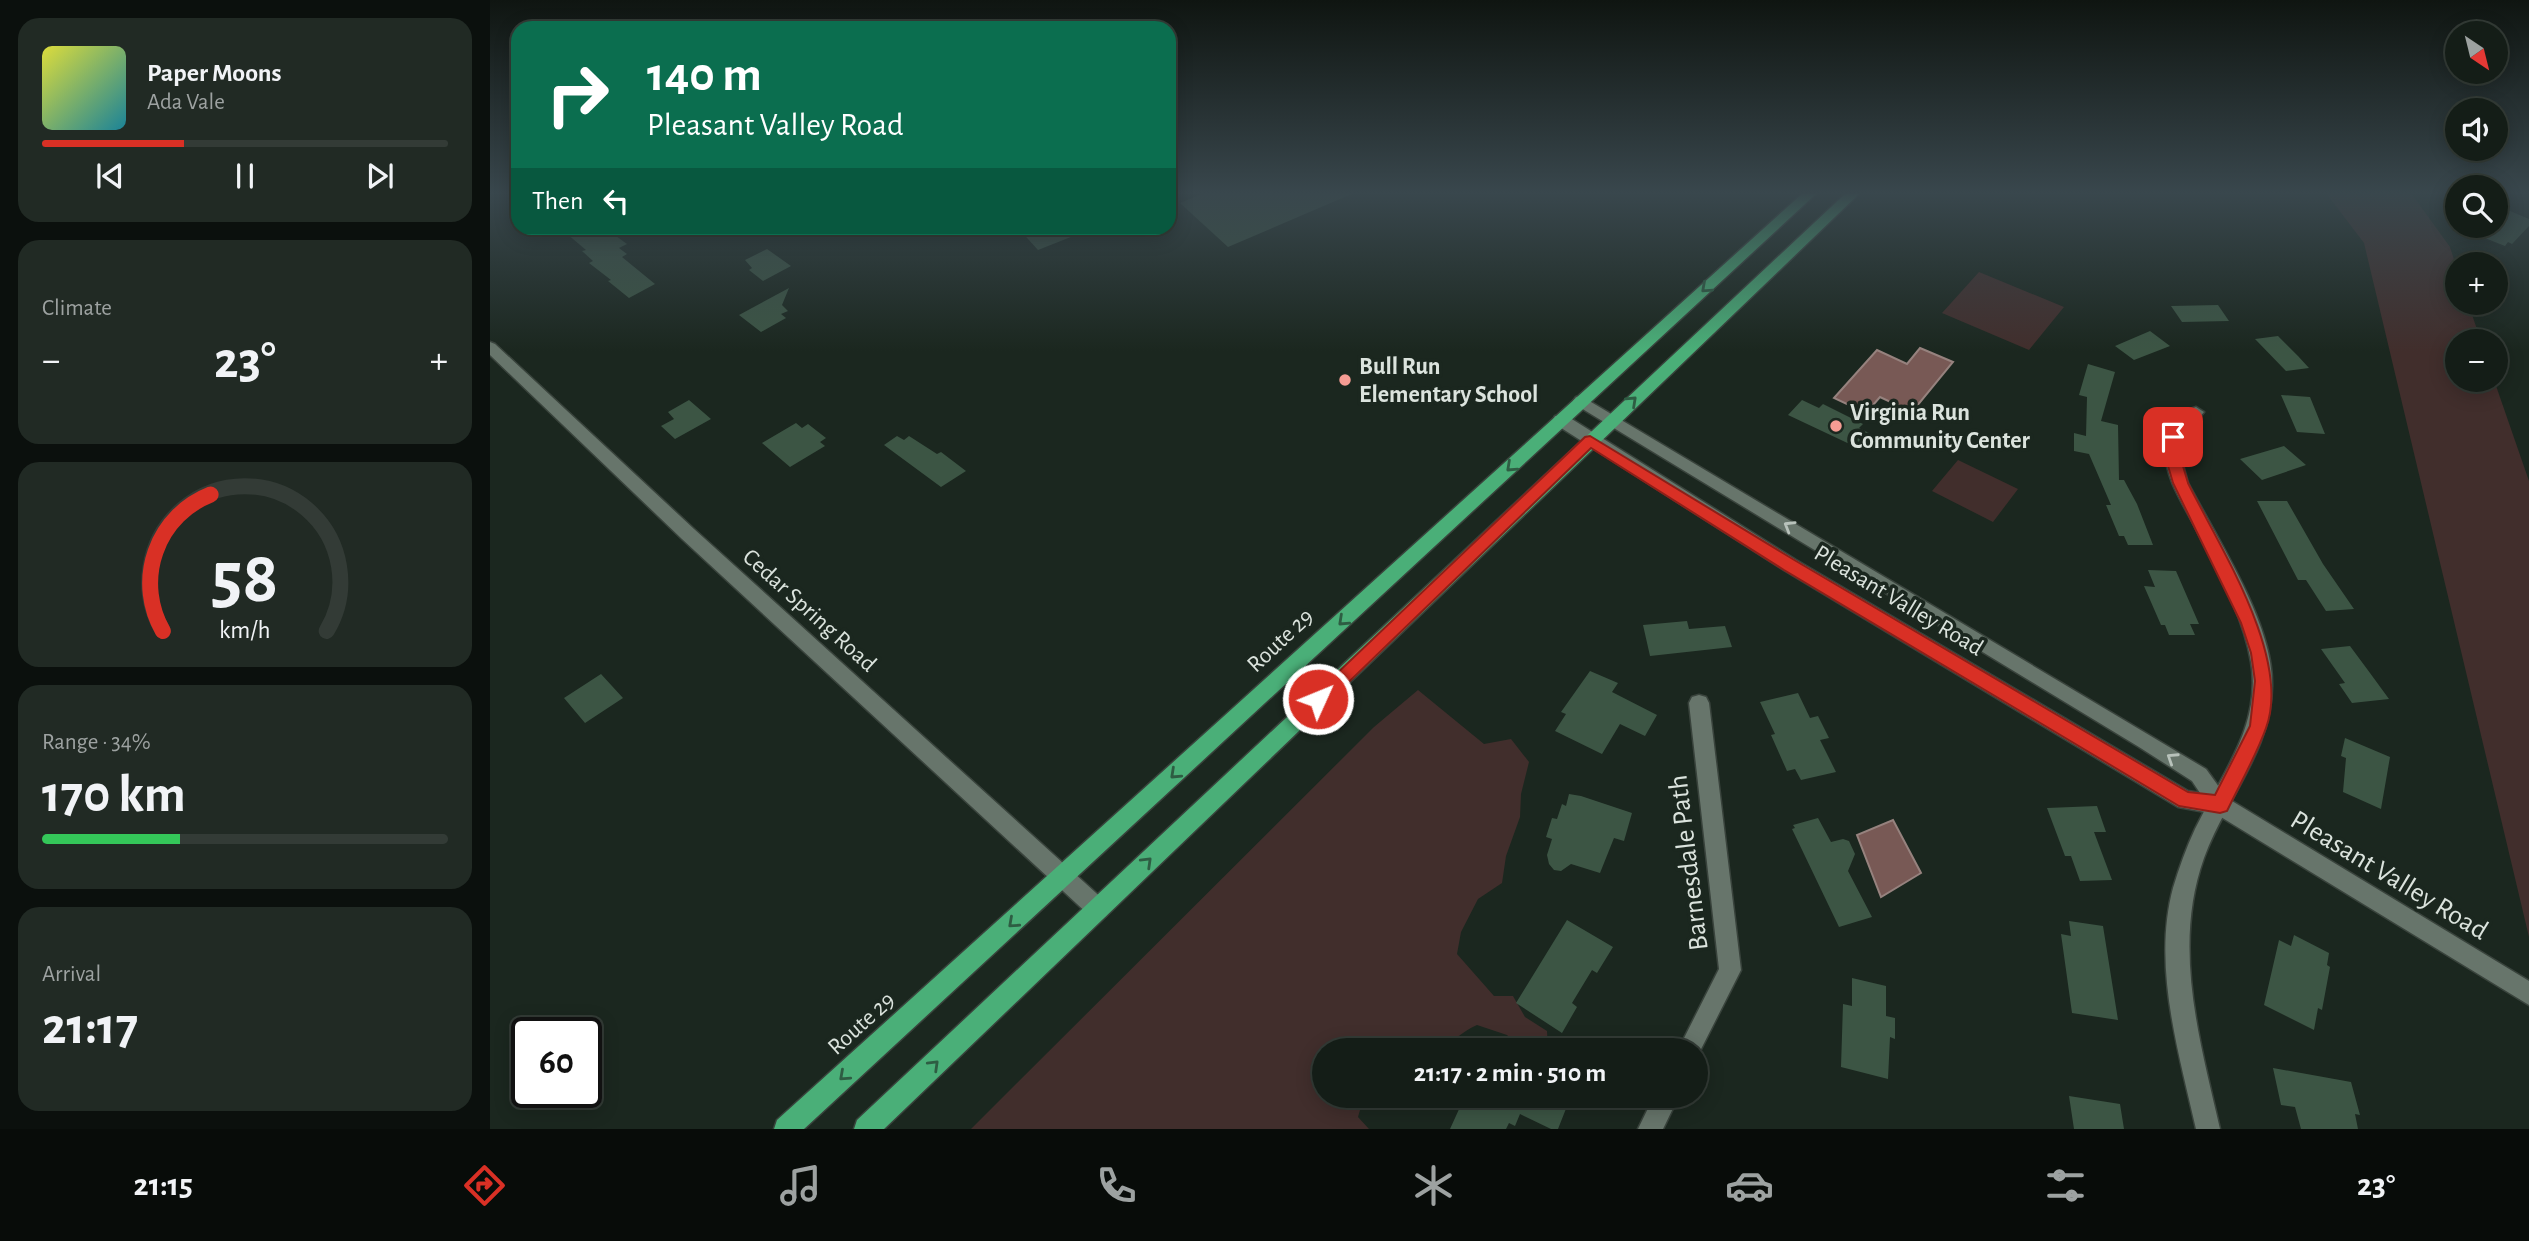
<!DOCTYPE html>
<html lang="en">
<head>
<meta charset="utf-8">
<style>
  :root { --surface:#141d17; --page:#212a24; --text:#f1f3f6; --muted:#9da2a1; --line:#333b36; --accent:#d93025 }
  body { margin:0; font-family:"Alegreya Sans",sans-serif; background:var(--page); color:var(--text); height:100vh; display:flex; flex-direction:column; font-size:26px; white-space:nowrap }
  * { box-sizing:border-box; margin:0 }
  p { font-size:23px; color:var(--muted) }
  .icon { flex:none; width:38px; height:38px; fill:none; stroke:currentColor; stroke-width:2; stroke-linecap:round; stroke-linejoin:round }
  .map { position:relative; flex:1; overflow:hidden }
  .sheet { display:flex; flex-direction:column; gap:18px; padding:18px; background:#0b100d; width:490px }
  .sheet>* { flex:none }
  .guide { position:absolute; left:21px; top:21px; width:665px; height:214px; border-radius:21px; box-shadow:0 4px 18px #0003,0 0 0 2px var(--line); background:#0b6e4f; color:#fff; overflow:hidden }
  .needle { width:46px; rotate:145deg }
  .buttons { position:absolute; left:1955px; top:21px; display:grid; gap:14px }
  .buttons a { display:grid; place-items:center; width:63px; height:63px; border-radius:50%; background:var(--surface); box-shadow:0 4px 18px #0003,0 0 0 2px var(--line); font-size:35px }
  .speed { position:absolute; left:21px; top:1017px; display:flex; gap:14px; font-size:35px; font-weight:700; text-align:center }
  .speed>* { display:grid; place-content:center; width:91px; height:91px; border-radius:50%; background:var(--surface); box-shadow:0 4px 18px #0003,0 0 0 2px var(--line); line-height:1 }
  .speed .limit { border:4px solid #111; border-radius:10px; background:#fff; color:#111 }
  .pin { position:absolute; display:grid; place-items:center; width:60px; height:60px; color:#fff; margin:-30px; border-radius:14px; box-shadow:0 4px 10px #0006 }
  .me { position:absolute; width:77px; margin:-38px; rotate:46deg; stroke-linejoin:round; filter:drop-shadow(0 0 5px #0008) }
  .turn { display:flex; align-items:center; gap:24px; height:147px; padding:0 21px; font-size:32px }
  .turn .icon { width:91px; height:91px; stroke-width:2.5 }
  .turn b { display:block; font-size:49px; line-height:60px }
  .then { display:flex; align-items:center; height:66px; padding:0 21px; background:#0003; gap:14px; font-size:26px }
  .big { font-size:52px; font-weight:700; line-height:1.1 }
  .sheet .tile { flex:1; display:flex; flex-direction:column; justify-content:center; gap:10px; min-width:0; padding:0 24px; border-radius:21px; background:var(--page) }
  .sheet .dial { align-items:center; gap:0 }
  .dial svg { height:182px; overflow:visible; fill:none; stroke:var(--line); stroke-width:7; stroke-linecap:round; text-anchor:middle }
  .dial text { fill:var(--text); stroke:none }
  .song { display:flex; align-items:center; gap:21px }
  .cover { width:84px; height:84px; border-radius:10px; background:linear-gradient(135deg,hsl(60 70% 55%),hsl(190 70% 35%)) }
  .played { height:7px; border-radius:4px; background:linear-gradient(90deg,var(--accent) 35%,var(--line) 35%) }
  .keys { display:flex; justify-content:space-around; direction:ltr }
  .heat { display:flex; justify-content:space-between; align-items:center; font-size:38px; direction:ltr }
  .charge { height:10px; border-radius:5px; background:linear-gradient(90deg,#34c759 34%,var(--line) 0) }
  .trip { position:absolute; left:822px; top:1038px; width:396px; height:70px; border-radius:35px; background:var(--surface); box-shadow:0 4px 18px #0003,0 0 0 2px var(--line); font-weight:700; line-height:70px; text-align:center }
  .menu { display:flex; height:112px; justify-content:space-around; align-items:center; background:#080c09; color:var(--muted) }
  .menu .icon { width:49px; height:49px }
  .menu .on { color:var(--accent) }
  .menu b { font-size:32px; color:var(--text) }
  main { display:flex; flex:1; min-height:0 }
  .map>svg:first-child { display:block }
  .green { fill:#412e2c }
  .water { fill:#785955; stroke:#96827e; stroke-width:2 }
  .building { fill:#3c5544 }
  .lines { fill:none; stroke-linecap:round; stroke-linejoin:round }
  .minor-casing { stroke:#39433c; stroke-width:3 }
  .secondary-casing { stroke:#39433c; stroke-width:3 }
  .primary-casing { stroke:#39433c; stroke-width:3 }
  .minor { fill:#67756b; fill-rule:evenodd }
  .secondary { fill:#67756b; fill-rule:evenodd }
  .primary { fill:#4aaf78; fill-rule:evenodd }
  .oneway { stroke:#2e5d43 }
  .oneway2 { stroke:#b8c2bb }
  .route { fill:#d93025; stroke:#8d1f18; stroke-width:2 }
  .poi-dot { fill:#f59c93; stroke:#1b271f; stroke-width:2.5 }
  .labels { text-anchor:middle; stroke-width:7; stroke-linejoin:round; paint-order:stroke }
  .poi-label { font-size:24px; font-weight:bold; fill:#dbe3dd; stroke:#1b271f; text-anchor:start }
  .street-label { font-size:24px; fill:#dbe3dd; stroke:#1b271f }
  .near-street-label { font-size:28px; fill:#dbe3dd; stroke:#1b271f }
</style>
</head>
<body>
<main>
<section class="sheet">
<div class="tile">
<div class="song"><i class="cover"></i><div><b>Paper Moons</b><p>Ada Vale</p></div></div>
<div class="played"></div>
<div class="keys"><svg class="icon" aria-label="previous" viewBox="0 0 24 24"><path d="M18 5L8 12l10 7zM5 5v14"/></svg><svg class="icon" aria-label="pause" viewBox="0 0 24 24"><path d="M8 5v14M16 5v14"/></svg><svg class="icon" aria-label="next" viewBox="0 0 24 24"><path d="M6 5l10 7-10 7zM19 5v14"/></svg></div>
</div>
<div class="tile"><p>Climate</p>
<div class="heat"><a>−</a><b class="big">23°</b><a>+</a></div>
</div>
<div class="tile dial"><svg viewBox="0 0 100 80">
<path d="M14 69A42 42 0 1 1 86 69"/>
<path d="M14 69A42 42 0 0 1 35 9" stroke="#d93025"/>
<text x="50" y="56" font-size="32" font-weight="700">58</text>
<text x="50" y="72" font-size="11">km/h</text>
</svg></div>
<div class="tile"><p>Range · 34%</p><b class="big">170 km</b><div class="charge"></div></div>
<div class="tile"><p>Arrival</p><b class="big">21:17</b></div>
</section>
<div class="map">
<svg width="2039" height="1129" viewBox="0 0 2039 1129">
  <rect width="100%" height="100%" fill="#1b271f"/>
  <path class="green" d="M 1836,193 L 1921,193 L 1960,247 L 1967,269 L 1967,303 L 1978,303 L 1991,341 L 1967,341 L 1967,380 L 2004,380 L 2039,481 L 2039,937 L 1874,243 Z
    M 1489,272 L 1574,307 L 1539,350 L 1452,313 Z
    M 1468,460 L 1528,489 L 1503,522 L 1442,491 Z
    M 928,690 L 994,744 L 1021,739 L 1039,762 L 1031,794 L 1030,817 L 1016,856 L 1012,883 L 988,899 L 971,932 L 967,954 L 1004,996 L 1023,996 L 1035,1017 L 1057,1031 L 1058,1050 L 1033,1050 L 1017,1035 L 987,1025 C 971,1032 961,1044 945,1050 L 835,1050 L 835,1096 L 874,1096 L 868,1117 L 879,1129 L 481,1129 L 884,727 Z"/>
  <path class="water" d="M 1430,348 L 1463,362 L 1422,412 L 1390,397 L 1376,413 L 1344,398 L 1387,350 L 1417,364 Z
    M 1403,820 L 1431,873 L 1391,897 L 1367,835 Z"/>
  <path class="building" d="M 714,193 L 864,193 L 738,247 L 690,203 Z
    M 2006,205 L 2039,219 L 2039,226 L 2022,244 L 2018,242 L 2015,246 L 1995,238 L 1999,234 L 1994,232 L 2001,226 L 2006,226 Z
    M 70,228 L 115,228 L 137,244 L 129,248 L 137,254 L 132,257 L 165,284 L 139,298 L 118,281 L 121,280 L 99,263 L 103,261 L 92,251 L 96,250 Z
    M 528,228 L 601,228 L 601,229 L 548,250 Z
    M 277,249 L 301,266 L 273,281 L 259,270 L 262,268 L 255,260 Z
    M 299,288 L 292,305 L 298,311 L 291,314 L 296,318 L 271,332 L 249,315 Z
    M 1728,305 L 1739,321 L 1692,322 L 1681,306 Z
    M 1660,331 L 1680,346 L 1644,360 L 1625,346 Z
    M 1788,336 L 1808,356 L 1819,368 L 1796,371 L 1765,339 Z
    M 1598,364 L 1625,372 L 1611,421 L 1628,425 L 1629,480 L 1634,480 L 1647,504 L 1663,545 L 1638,545 L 1634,536 L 1629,536 L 1616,505 L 1621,505 L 1599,454 L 1584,451 L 1584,433 L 1596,436 L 1597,397 L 1589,395 Z
    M 1791,395 L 1820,397 L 1835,434 L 1807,432 Z
    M 199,400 L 221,419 L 185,439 L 171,426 L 184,419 L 178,412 Z
    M 1312,400 L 1329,408 L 1333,404 L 1373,424 L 1369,428 L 1379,433 L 1368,448 L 1298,415 Z
    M 306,423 L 312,428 L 318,424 L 336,438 L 330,442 L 335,446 L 300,467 L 272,443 Z
    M 407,436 L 414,440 L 419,436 L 447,454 L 451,452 L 476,471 L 451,487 L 394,445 Z
    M 1794,446 L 1816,465 L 1772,480 L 1750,459 Z
    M 1767,501 L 1797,501 L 1833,564 L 1864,609 L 1836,611 L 1816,580 L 1808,580 Z
    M 1658,570 L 1686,571 L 1709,624 L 1700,624 L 1705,635 L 1679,635 L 1675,625 L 1671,625 L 1654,586 L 1665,587 Z
    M 1197,621 L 1199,629 L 1235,626 L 1242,647 L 1160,656 L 1153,625 Z
    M 1860,646 L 1880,673 L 1899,699 L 1862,703 L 1849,684 L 1855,683 L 1831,649 Z
    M 1100,671 L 1128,683 L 1122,692 L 1167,715 L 1155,736 L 1130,724 L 1112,754 L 1065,731 L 1076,714 L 1071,712 Z
    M 111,674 L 133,698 L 95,723 L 74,698 Z
    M 1308,693 L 1320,718 L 1328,716 L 1339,738 L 1330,740 L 1346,772 L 1311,780 L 1305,769 L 1297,771 L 1281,735 L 1285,734 L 1270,702 Z
    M 1855,738 L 1900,757 L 1891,809 L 1853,792 L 1856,758 L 1851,756 Z
    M 1079,794 L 1091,796 L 1142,813 L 1134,841 L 1124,838 L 1110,873 L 1081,864 L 1071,871 L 1064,870 L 1059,864 L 1057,855 L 1062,839 L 1056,837 L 1062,818 L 1067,819 L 1072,804 L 1076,806 Z
    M 1607,806 L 1616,832 L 1604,832 L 1622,880 L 1590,881 L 1581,856 L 1575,856 L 1557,808 Z
    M 1328,818 L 1341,842 L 1353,839 L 1359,841 L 1365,854 L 1358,871 L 1382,917 L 1349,927 L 1302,829 L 1305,828 L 1303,825 Z
    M 1077,920 L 1123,947 L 1107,973 L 1102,970 L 1082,1003 L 1087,1007 L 1072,1033 L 1026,1003 Z
    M 1579,921 L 1613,926 L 1628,1020 L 1582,1013 L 1571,934 L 1581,936 Z
    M 1804,935 L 1839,953 L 1837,965 L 1840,967 L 1832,1010 L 1828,1008 L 1824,1030 L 1774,1005 L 1789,940 L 1801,946 Z
    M 1362,978 L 1396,986 L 1396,1016 L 1405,1018 L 1405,1039 L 1400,1037 L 1398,1079 L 1351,1067 L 1353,1004 L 1362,1006 Z
    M 1783,1068 L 1861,1082 L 1870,1115 L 1865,1114 L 1868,1129 L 1811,1129 L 1805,1107 L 1791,1105 Z
    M 975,1096 L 1081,1096 L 1068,1129 L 1061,1129 L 1030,1114 L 1025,1126 L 1019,1123 L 1016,1129 L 960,1129 Z
    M 1579,1096 L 1630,1104 L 1634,1129 L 1584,1129 Z"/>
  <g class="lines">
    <defs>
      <path id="minor" d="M 0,342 L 5,344 L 204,529 L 616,902 L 619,909 L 616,916 L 608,920 L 600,916 L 192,539 L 0,355 Z
        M 1706,407 L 1714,412 C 1708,420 1700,425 1695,433 C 1686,448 1694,468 1698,483 C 1726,537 1782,621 1782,682 C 1784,748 1735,799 1714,858 C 1682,947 1710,1041 1730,1129 L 1706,1129 C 1689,1053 1662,966 1683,888 C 1689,868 1696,848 1705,829 C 1731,775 1772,725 1761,662 C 1753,614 1726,568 1704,525 C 1692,502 1676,479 1675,452 C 1674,435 1689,411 1706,407 Z
        M 1209,695 L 1216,697 L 1219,703 L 1251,970 L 1206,1059 L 1206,1050 L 1188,1050 L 1229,969 L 1199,703 L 1202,697 Z
        M 1164,1096 L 1189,1096 L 1173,1129 L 1148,1129 Z"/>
      <path id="secondary" d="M 1091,396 L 1716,769 L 1737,798 L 2039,981 L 2039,1005 L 1726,814 L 1688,807 L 1294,570 L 1065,424 L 1063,420 L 1065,416 L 1077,416 L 1306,560 L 1698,791 L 1710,793 L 1702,781 L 1649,747 L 1086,405 L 1083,401 L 1086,397 Z"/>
      <path id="primary" d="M 1313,193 L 1327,193 L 314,1129 L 284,1129 L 287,1120 Z
        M 1356,193 L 1370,193 L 394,1129 L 364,1129 L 367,1120 Z"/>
    </defs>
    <use href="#minor" class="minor-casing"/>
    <use href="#secondary" class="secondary-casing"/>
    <use href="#primary" class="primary-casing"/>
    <use href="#minor" class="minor"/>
    <use href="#secondary" class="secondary"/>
    <use href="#primary" class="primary"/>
  </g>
  <defs><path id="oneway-chevron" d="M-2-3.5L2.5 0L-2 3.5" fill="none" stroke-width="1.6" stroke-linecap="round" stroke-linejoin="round" transform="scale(1.75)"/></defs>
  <g class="oneway">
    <use href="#oneway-chevron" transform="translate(1216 288) rotate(138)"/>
    <use href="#oneway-chevron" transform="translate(1142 401) rotate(-43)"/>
    <use href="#oneway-chevron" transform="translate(1021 467) rotate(137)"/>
    <use href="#oneway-chevron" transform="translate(853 621) rotate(137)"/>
    <use href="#oneway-chevron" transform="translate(685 774) rotate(137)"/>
    <use href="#oneway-chevron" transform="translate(657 862) rotate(-44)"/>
    <use href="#oneway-chevron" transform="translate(523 923) rotate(138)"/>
    <use href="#oneway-chevron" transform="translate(444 1065) rotate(-44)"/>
    <use href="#oneway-chevron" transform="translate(354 1076) rotate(138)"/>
  </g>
  <g class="oneway2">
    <use href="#oneway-chevron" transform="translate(1299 526) rotate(-149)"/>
    <use href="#oneway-chevron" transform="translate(1682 758) rotate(-147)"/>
  </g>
  <linearGradient id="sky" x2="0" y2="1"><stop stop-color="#0f1511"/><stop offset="0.55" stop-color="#39474d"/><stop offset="1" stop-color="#39474d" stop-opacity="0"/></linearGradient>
  <rect width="2039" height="351" fill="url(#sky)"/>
  <path class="route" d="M 1683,432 L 1690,437 L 1693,466 L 1698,483 C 1729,546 1802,658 1776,728 C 1766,756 1750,784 1737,811 L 1730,813 L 1689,806 L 1294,570 L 1101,448 L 835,705 L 828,707 L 822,705 L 820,699 L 1095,437 L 1100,436 L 1306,561 L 1698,792 L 1725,795 L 1760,726 L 1765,681 L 1761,653 L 1751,623 L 1683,483 L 1678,466 L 1676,437 Z"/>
  <g class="poi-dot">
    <circle cx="855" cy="380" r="7"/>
    <circle cx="1346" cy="426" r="7"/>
  </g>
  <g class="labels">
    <g class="poi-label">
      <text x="869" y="374">Bull Run<tspan x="869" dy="28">Elementary School</tspan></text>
      <text x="1360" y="420">Virginia Run<tspan x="1360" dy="28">Community Center</tspan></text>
    </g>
    <g class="street-label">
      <text transform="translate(1409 600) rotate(31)" y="8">Pleasant Valley Road</text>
      <text transform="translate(320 610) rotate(42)" y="8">Cedar Spring Road</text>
      <text transform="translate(790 640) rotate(-43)" y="8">Route 29</text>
      <text transform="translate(371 1023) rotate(-42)" y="8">Route 29</text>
    </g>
    <g class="near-street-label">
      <text transform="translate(1197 863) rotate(-97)" y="10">Barnesdale Path</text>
      <text transform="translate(1900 874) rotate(31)" y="10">Pleasant Valley Road</text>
    </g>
  </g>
</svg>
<div class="buttons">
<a><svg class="needle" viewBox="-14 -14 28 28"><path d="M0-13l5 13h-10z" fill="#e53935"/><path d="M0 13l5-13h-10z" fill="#9da2a1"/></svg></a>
<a><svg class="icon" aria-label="sound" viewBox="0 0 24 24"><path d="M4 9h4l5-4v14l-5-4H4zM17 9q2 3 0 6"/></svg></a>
<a><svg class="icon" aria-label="search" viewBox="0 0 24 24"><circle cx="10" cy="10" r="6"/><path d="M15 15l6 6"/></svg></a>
<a>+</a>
<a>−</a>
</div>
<div class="speed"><div class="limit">60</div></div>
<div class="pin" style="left:1683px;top:437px;background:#d93025"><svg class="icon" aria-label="arrive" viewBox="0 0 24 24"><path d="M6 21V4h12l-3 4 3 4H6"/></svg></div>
<svg class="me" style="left:828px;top:699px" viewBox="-20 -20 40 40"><circle r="17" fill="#d93025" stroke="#fff" stroke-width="3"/><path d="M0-11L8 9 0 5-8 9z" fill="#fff"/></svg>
<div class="trip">21:17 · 2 min · 510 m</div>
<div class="guide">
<div class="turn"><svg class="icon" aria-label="right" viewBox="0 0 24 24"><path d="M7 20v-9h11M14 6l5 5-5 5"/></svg><div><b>140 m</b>Pleasant Valley Road</div></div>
<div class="then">Then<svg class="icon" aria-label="left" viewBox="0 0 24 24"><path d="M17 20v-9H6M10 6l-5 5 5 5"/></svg></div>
</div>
</div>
</main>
<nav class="menu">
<b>21:15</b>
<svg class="icon on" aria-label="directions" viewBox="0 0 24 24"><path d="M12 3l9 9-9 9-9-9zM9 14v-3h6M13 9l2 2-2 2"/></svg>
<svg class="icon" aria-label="music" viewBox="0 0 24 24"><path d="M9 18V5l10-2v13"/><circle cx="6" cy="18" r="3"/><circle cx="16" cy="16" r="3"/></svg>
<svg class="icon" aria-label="phone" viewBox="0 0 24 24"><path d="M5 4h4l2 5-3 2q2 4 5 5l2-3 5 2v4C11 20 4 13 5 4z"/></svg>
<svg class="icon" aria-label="climate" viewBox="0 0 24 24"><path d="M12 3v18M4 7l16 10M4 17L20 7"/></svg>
<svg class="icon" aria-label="car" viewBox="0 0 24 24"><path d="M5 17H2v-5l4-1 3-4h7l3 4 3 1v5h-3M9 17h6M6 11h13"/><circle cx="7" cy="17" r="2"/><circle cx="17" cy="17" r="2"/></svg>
<svg class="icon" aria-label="filters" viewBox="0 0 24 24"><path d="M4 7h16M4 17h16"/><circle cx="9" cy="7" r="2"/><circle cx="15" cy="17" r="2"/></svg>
<b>23°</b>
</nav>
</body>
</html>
